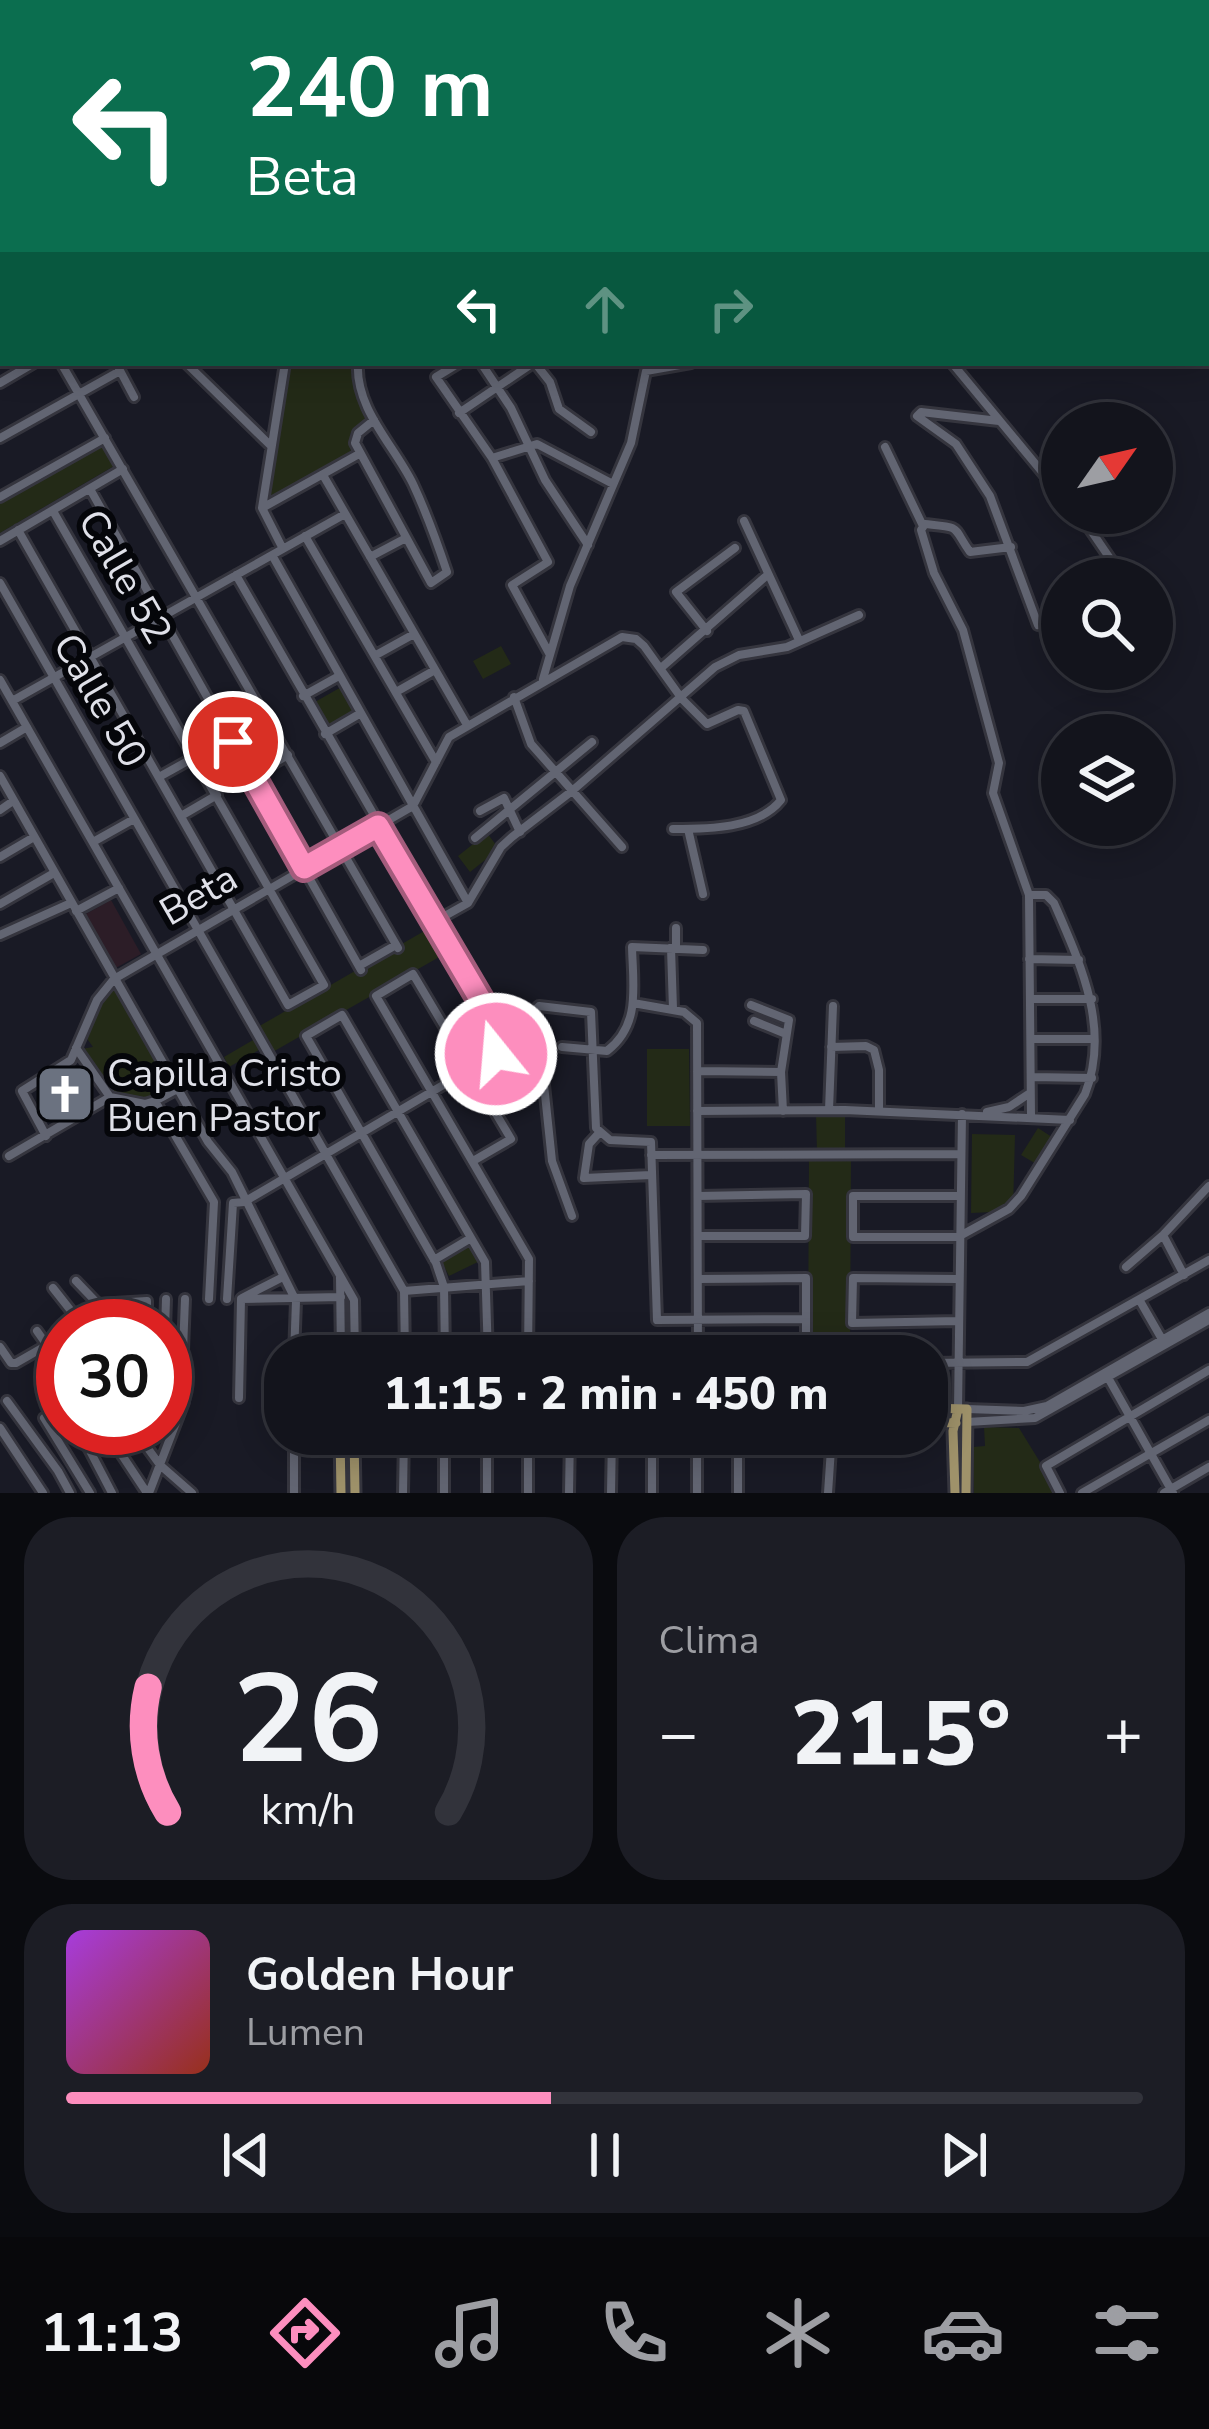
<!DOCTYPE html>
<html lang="es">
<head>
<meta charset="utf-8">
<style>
  :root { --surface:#13141c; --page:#1c1d25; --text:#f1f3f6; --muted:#9d9ea3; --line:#32333b; --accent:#fd8ebe }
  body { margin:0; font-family:"Nunito Sans",sans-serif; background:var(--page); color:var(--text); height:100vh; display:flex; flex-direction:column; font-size:45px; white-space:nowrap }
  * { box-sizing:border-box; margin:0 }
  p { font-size:39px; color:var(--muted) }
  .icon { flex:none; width:66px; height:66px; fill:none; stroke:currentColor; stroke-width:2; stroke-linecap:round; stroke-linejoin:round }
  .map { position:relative; height:1493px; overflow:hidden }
  .details { display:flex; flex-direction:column; gap:24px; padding:24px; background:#0a0b0f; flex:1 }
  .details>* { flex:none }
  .hud { position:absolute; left:0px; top:0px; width:1209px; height:366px; box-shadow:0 6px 30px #0003,0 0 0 3px var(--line); background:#0b6e4f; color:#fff; overflow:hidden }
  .needle { width:78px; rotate:56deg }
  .fabs { position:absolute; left:1041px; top:402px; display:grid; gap:24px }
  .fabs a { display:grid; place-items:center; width:132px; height:132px; border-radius:50%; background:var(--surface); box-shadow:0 6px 30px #0003,0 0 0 3px var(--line); font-size:60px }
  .speed { position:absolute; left:36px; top:1299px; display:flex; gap:24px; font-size:60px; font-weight:700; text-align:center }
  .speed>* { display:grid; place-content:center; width:156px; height:156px; border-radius:50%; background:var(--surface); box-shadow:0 6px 30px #0003,0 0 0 3px var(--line); line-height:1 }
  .speed .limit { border:18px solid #d22; background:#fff; color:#111 }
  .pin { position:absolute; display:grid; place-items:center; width:102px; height:102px; color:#fff; margin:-51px; border:6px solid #fff; border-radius:50%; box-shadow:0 3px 12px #0007 }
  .me { position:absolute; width:132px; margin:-66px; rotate:343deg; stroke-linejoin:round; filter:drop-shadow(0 0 9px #0008) }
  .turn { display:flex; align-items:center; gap:42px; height:252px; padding:0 48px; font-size:54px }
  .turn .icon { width:156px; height:156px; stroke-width:2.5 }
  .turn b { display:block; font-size:84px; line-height:102px }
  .lanes { display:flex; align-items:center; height:114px; padding:0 48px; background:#0003; justify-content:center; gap:60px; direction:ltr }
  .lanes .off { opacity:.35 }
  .big { font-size:90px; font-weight:800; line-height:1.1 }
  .details .tile { flex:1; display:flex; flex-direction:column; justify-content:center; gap:18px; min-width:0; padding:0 42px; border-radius:48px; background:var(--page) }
  .details .dial { align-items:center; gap:0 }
  .dial svg { height:312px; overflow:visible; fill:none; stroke:var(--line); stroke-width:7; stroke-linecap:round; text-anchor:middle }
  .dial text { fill:var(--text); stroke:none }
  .song { display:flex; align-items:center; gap:36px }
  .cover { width:144px; height:144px; border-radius:18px; background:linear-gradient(135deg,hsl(280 70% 55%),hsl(10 70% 35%)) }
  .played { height:12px; border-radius:6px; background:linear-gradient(90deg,var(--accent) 45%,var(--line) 45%) }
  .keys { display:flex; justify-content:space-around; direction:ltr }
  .heat { display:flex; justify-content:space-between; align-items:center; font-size:66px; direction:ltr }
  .details .tiles { flex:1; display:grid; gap:24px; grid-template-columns:1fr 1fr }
  .tile:last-child { grid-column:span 2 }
  .trip { position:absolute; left:264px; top:1335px; width:684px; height:120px; border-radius:48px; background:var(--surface); box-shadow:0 6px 30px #0003,0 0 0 3px var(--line); font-weight:800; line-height:120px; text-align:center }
  .menu { display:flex; height:192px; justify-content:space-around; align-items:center; background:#08080b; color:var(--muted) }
  .menu .icon { width:84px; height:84px }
  .menu .on { color:var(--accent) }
  .menu b { font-size:54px; color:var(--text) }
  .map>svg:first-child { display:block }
  .commercial { fill:#2c1d27 }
  .green { fill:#232a17 }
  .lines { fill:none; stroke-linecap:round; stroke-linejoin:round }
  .minor-casing { stroke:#35353e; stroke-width:14 }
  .major-casing { stroke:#35353e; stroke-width:15 }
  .minor { stroke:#626572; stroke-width:8 }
  .major { stroke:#9f926a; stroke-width:9 }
  .route-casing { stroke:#a45c7c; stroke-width:30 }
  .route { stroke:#fd8ebe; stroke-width:21 }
  .labels { text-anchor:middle; stroke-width:12; stroke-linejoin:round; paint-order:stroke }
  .street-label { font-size:39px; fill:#e0e1e9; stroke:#05060a }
  .poi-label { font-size:39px; fill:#e0e1e9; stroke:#05060a; text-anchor:start }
</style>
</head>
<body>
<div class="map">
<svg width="1209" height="1493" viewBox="0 0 1209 1493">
  <rect width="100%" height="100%" fill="#191a25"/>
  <path class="commercial" d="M 111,900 L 141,954 L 114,969 L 84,915 Z"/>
  <path class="green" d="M 291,363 L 355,363 L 359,397 L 368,417 L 350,434 L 351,454 L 267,501 Z
    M 102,446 L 114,466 L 0,533 L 0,504 Z
    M 501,646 L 511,664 L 483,679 L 473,661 Z
    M 343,686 L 352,711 L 328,725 L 315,702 Z
    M 267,728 L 278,749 L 250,764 L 238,743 Z
    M 487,833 L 499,849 L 470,872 L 458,856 Z
    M 433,926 L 448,952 L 271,1053 L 266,1046 L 229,1067 L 224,1057 L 260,1036 L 256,1028 Z
    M 113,984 L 171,1088 L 147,1100 L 110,1093 L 81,1049 L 93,1047 L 83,1033 Z
    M 647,1049 L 689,1049 L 690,1126 L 647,1126 Z
    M 816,1114 L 845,1114 L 845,1152 L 817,1152 Z
    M 1038,1128 L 1055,1139 L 1038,1165 L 1021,1155 Z
    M 972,1134 L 1015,1135 L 1013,1211 L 971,1213 Z
    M 809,1156 L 851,1157 L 850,1356 L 808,1356 Z
    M 473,1244 L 482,1260 L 449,1276 L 441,1260 Z
    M 604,1334 L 629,1334 L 629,1356 L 604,1356 Z
    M 984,1427 L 1019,1428 L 1059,1493 L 974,1493 L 973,1447 L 985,1446 Z"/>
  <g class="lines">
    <defs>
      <path id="minor" d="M 92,0 L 92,3
        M 152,0 L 153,3
        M 179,0 L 180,3
        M 515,0 L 518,3
        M 572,0 L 587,2
        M 1207,0 L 1209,2
        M 211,3 L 223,0
        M 348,3 L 349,0
        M 1206,12 L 1209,9
        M 1206,27 L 1209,31
        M 0,95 L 3,100
        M 0,162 L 3,160
        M 0,215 L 3,214
        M 0,256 L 3,261
        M 0,271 L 3,269
        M 0,327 L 3,325
        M 61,363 L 398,948
        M 116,363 L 134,397
        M 186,363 L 270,445
        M 358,363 C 355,409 394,445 413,484 C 427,514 437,542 447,572 L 431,583 L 355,443 L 358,433 L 374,420
        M 459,363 L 436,377 L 492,458 L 548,562 L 512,585 L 549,653
        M 481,363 L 511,408 L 545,480 L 588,545
        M 535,363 L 550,382 L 559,409 L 591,432
        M 952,363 L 1062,496
        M 0,383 L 34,363
        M 459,413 L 533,363
        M 999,421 L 921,412 L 917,416 L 956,444 L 990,496 L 1038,625
        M 0,438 L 120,371
        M 885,447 L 923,526
        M 492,458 L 537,444 L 613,484
        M 323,475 L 467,725
        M 90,489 L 361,970
        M 0,497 L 105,438
        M 264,507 L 359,454
        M 1079,513 L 1111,560 L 1117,579
        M 744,521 L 799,640
        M 18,530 L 288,1005 L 324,985 L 53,511
        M 305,536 L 436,762
        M 0,541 L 123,469
        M 1011,547 L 970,552 C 951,525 963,528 925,524 L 921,530 L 934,573 L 963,630 L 999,763 L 993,793 L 1029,895 L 1031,1115
        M 283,549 L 262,508 L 285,363
        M 272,555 L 468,903
        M 370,557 L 406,538
        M 0,583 L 404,1291 L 405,1356
        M 707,631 L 676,592 L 735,548
        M 376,655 L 414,634
        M 661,668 L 765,577
        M 543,679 L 570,586 L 631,443 L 646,371 L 691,363
        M 0,680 L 354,1300 L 355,1356
        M 396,692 L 435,670
        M 303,696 L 339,676
        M 514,697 L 531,744 L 622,847
        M 12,701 L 345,514
        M 325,734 L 361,713
        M 230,737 L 266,717
        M 0,743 L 27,727
        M 0,776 L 208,1142 L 232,1172 L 296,1301 L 294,1356
        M 252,776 L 288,755
        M 159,777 L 195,757
        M 0,810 L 13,801
        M 480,811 L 504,798 L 520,832
        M 181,816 L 217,795
        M 688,829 L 703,894
        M 475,838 L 592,742
        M 93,842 L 134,819
        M 0,857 L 34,837
        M 0,904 L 54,873
        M 76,911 L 119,888
        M 434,922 L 468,903 L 501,847 L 512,837 L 572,791 L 715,667 L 739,655 L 787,647 L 859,615
        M 676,928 L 676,949
        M 0,935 L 71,903
        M 671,948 L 673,1009
        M 1029,959 L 1079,960
        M 359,966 L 396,945
        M 1030,999 L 1092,999
        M 633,1003 L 684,1012 L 697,1023 L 698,1356
        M 751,1005 L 789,1020 L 781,1072 L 783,1111
        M 754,1021 L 786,1034
        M 1031,1039 L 1093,1039
        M 562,1047 L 607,1051 C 641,1025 633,986 632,947 L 703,950
        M 831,1047 L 866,1046 L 874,1050 L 879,1070 L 879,1110
        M 76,1048 L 110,1097
        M 697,1071 L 781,1072
        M 1032,1077 L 1092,1078
        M 155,1101 L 214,1202 L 209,1299
        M 829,1110 L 833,1006
        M 697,1111 L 845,1110 L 1070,1120
        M 987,1112 L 1009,1107 L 1030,1093
        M 599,1133 L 589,1144 L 584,1178 L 651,1175
        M 46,1136 L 22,1091 L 71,1060 L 97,1000 L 114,979 L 413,806 L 449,737 L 622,637 L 636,639 L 644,646 L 682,699 L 707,724 L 738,710 L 744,711 L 781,800 C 758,829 708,829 673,829
        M 651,1155 L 959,1154
        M 9,1156 L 110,1097 L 145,1104 L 155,1101 L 220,1066
        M 473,1161 L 511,1139 L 413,974 L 376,996 L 529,1259 L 528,1356
        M 698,1196 L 806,1194 L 805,1236 L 698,1236
        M 959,1196 L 853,1196 L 853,1237 L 958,1237 L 1009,1209 L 1021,1196 L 1085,1094 C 1111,1028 1080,963 1054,903 L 1046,895 L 1029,895
        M 572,1216 L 552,1161 L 536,1009 L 539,1006 L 591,1012 L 596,1128 L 610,1140 L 651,1142 L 657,1320 L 806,1319
        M 1163,1235 L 1184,1275
        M 434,1260 L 471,1238
        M 1126,1267 L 1163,1235 L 1209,1186
        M 340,1277 L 341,1356
        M 698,1279 L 806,1278 L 806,1356
        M 957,1279 L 853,1278 L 852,1323 L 959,1321
        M 76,1281 L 98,1304 L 147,1301 L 147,1326
        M 53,1288 L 83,1326
        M 404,1291 L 529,1281
        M 242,1298 L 283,1277
        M 227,1299 L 233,1203 L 244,1202 L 496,1054 L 497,1029 L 236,575
        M 241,1299 L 341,1297
        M 1140,1301 L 1163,1341
        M 165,1330 L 166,1299
        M 37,1331 L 63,1368
        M 0,1347 L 11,1363 L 16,1363 L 63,1336
        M 445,1356 L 444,1287 L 436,1263 L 306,1036 L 342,1015 L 485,1262 L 488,1356
        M 927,1363 L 1027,1362 L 1209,1260
        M 1106,1374 L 1173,1493
        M 165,1398 L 181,1401
        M 239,1398 L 241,1299
        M 7,1401 L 58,1471 L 70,1493
        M 958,1409 L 962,1114
        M 967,1409 L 1024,1411 L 1047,1406 L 1209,1313
        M 44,1418 L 90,1493
        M 967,1422 L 1035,1418 L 1209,1320
        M 0,1428 L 43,1493
        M 78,1428 L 112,1493
        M 104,1428 L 147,1493
        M 133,1428 L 160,1465 L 192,1493
        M 444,1434 L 444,1493
        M 528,1434 L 528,1493
        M 652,1434 L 652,1493
        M 149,1493 L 184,1402 L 181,1401 L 185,1299
        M 294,1493 L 294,1434
        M 403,1493 L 404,1434
        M 487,1493 L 487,1434
        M 569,1493 L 570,1434
        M 611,1493 L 612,1434
        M 697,1493 L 697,1434
        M 738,1493 L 738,1434
        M 828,1493 L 832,1434
        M 1060,1493 L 1046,1466 L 1209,1370
        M 1082,1493 L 1209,1420
        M 1164,1493 L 1209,1467"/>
      <path id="major" d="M 927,1408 L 967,1409 L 966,1493
        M 927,1422 L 956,1423
        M 340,1434 L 341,1493
        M 354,1434 L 355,1493
        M 955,1493 L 953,1431 L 958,1409"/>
    </defs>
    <use href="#minor" class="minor-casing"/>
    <use href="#major" class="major-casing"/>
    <use href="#minor" class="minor"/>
    <use href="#major" class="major"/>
  </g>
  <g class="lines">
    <defs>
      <path id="route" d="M 233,742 L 304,868 L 378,826 L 493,1021 L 496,1054"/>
    </defs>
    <use href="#route" class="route-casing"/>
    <use href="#route" class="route"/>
  </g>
  <defs>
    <symbol id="church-square" viewBox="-11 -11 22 22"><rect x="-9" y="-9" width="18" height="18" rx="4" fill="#6b7280" stroke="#05060a"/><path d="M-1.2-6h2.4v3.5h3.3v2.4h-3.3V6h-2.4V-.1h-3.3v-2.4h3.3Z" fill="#fff"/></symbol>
  </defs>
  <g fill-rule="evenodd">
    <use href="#church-square" x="32" y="1061" width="66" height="66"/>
  </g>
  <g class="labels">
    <g class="street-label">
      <text transform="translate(126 576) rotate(60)" y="14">Calle 52</text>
      <text transform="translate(101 700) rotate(60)" y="14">Calle 50</text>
      <text transform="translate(198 894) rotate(-30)" y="14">Beta</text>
    </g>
    <g class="poi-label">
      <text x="107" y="1086">Capilla Cristo<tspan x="107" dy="45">Buen Pastor</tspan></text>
    </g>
  </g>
</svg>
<div class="fabs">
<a><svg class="needle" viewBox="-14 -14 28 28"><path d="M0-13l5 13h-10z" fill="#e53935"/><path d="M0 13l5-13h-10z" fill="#9d9ea3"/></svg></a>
<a><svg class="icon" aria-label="search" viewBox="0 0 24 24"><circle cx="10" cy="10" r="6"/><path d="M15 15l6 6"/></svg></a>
<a><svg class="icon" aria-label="layers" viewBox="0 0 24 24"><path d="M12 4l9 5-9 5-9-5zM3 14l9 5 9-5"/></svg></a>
</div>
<div class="speed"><div class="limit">30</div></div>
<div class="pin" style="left:233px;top:742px;background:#d93025"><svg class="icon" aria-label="arrive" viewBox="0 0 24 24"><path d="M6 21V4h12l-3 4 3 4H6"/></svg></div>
<svg class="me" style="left:496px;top:1054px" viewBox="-20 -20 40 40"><circle r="17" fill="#fd8ebe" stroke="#fff" stroke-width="3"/><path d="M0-11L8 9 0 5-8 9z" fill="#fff"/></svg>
<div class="trip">11:15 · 2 min · 450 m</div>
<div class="hud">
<div class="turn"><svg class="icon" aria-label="left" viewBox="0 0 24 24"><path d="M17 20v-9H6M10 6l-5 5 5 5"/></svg><div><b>240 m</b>Beta</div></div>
<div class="lanes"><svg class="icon" aria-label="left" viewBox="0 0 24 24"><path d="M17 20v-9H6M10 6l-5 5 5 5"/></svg><svg class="icon off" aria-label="ahead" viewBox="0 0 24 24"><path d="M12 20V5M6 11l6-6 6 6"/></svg><svg class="icon off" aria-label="right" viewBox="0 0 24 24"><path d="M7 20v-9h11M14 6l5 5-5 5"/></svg></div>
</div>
</div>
<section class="details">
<div class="tiles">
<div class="tile dial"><svg viewBox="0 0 100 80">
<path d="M14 69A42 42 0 1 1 86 69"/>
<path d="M14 69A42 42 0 0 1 9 37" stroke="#fd8ebe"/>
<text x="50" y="56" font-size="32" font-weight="700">26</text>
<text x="50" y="72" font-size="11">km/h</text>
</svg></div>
<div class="tile"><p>Clima</p>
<div class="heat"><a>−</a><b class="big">21.5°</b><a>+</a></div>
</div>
<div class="tile">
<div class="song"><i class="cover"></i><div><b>Golden Hour</b><p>Lumen</p></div></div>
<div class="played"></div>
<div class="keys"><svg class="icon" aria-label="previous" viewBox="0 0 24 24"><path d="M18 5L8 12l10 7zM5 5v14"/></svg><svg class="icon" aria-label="pause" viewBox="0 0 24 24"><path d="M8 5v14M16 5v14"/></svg><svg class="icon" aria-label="next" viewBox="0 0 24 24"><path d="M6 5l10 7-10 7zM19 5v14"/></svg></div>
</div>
</div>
</section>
<nav class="menu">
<b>11:13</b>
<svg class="icon on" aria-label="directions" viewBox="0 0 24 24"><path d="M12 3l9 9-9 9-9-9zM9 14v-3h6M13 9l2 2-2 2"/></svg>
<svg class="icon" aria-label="music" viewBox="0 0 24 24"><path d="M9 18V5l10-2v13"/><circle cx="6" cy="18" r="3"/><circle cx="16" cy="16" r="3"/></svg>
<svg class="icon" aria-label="phone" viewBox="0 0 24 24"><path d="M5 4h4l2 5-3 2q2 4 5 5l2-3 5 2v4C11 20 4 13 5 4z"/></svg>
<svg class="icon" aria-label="climate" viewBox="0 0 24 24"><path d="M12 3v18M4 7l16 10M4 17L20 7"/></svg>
<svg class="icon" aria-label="car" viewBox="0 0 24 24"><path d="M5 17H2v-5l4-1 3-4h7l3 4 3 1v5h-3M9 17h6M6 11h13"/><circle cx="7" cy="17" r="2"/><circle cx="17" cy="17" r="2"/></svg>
<svg class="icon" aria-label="filters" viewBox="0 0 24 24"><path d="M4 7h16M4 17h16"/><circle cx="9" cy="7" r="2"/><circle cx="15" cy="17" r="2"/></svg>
</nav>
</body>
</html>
